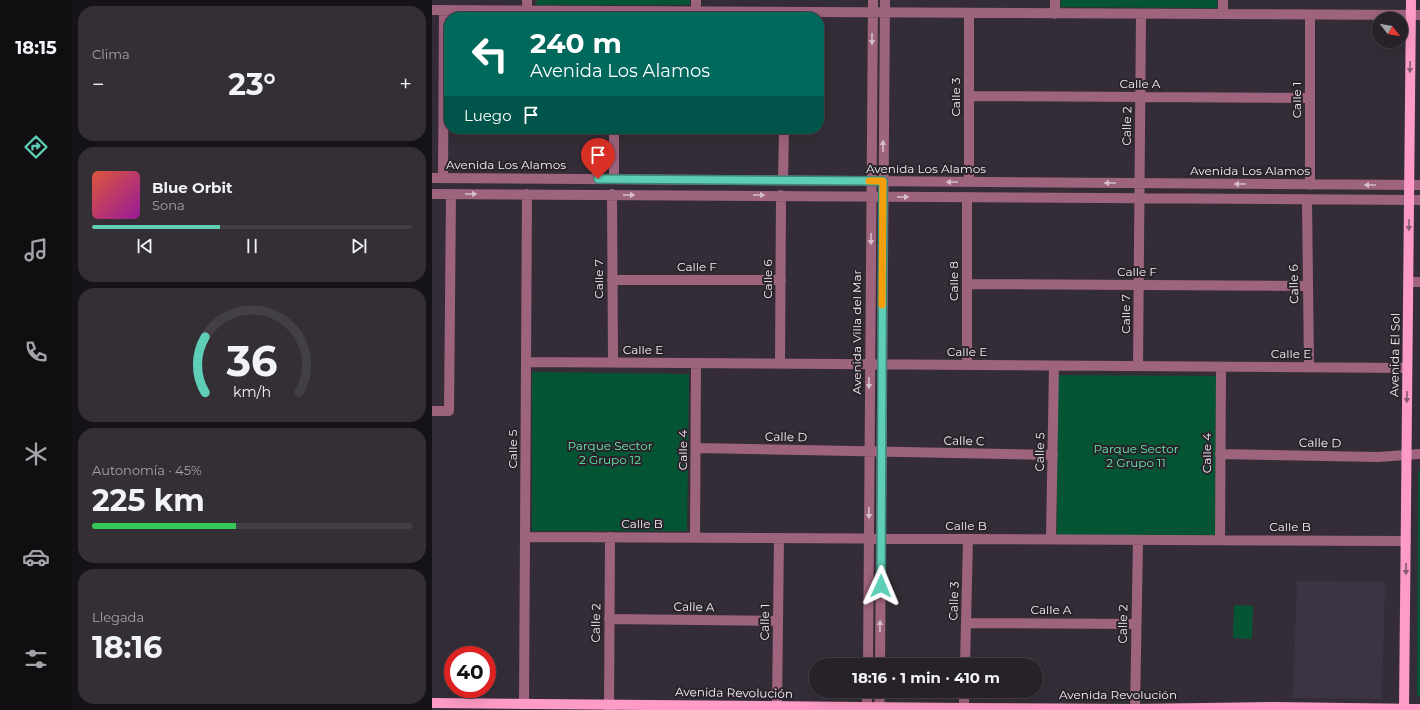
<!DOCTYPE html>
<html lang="es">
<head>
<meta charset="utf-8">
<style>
  :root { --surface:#272229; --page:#332f35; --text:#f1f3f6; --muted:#a4a4a8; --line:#433f46; --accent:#5eceb7 }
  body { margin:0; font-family:Montserrat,sans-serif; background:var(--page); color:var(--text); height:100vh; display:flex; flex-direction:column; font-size:15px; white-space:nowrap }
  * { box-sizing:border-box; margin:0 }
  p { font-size:13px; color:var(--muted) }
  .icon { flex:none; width:22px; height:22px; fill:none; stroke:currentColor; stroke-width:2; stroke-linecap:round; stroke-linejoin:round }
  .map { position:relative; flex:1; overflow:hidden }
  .details { display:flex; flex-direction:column; gap:6px; padding:6px; background:#151317; width:360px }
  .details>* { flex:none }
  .banner { position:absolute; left:12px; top:12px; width:380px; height:122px; border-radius:16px; box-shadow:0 4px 16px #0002,0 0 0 1px var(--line); background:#00695c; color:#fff; overflow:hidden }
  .needle { width:26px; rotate:121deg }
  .buttons { position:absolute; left:940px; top:12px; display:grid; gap:8px }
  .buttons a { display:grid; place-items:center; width:36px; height:36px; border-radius:50%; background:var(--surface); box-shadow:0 4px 16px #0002,0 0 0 1px var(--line); font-size:20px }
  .speed { position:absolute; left:12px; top:646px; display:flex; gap:8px; font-size:20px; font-weight:700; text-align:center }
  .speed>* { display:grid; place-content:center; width:52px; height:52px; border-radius:50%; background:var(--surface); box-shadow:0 4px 16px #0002,0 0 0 1px var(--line); line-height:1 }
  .speed .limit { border:6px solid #d22; background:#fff; color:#111 }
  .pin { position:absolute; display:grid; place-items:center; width:34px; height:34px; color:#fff; margin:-41px -17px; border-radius:50% 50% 50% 0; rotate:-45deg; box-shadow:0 0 4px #0007 }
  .pin .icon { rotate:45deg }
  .me { position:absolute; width:44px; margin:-22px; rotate:1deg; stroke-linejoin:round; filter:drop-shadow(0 0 3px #0008) }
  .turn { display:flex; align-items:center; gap:14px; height:84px; padding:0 20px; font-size:18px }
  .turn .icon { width:52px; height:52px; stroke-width:2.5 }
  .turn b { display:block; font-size:28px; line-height:34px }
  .then { display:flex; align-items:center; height:38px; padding:0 20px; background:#0003; gap:8px; font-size:15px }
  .big { font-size:30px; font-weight:700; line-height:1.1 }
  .details .widget { flex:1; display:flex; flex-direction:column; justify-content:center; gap:6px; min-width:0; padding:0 14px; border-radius:16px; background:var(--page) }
  .details .dial { align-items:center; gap:0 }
  .dial svg { height:104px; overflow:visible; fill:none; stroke:var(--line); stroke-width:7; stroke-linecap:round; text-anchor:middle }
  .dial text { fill:var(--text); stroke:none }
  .song { display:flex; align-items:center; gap:12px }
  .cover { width:48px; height:48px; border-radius:6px; background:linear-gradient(135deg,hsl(10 70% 55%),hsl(300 70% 35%)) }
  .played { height:4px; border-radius:2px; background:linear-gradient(90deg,var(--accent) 40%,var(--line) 40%) }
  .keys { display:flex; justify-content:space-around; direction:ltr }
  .heat { display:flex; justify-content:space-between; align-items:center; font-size:22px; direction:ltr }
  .charge { height:6px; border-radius:3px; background:linear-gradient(90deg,#34c759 45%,var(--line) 0) }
  .trip { position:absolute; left:377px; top:658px; width:234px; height:40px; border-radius:20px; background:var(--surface); box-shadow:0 4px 16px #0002,0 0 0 1px var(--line); font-weight:700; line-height:40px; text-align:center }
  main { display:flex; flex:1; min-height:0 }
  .tab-bar { display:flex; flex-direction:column; width:72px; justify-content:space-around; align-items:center; background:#100e10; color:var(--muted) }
  .tab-bar .icon { width:28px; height:28px }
  .tab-bar .on { color:var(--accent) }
  .tab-bar b { font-size:18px; color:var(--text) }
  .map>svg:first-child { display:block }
  .education { fill:#3c3444 }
  .green { fill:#055534 }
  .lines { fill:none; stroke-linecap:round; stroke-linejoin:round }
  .minor { stroke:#9e637d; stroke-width:10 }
  .major { stroke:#fe9cc7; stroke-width:10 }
  .oneway { fill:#d5bdca }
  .oneway2 { fill:#895972 }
  .route-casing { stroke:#3d8677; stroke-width:10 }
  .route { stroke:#5eceb7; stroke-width:7 }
  .slow { stroke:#f59e0b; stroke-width:7 }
  .labels { text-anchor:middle; stroke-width:4; stroke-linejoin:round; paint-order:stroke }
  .street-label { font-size:12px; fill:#f3eef4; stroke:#2a232c }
  .park-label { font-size:12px; fill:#63eea8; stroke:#2a232c }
</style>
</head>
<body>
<main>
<nav class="tab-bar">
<b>18:15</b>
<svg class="icon on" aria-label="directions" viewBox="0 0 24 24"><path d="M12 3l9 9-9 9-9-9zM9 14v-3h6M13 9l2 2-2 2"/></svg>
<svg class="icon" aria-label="music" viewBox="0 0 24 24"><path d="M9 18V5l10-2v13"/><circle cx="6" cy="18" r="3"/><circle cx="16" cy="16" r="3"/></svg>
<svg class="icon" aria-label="phone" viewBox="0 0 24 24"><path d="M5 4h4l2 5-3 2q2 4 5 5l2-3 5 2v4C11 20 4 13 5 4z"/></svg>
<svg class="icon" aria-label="climate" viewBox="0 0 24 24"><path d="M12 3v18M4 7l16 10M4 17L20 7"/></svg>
<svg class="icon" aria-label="car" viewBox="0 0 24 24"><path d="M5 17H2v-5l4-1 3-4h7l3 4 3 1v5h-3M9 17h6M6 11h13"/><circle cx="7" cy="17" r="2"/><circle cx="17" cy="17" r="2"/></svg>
<svg class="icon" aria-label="filters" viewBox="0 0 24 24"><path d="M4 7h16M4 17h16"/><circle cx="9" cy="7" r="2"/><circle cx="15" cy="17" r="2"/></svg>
</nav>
<section class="details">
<div class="widget"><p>Clima</p>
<div class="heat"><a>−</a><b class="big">23°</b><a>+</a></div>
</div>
<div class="widget">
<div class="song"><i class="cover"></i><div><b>Blue Orbit</b><p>Sona</p></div></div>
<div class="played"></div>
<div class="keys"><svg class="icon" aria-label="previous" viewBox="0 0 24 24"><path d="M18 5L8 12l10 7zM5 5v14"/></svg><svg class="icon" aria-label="pause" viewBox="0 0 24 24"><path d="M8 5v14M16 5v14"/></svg><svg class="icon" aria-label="next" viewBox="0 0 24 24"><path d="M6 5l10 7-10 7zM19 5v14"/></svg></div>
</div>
<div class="widget dial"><svg viewBox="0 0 100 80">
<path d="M14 69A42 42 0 1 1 86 69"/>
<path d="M14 69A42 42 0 0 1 14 26" stroke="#5eceb7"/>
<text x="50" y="56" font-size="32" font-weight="700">36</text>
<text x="50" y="72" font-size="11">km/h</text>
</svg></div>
<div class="widget"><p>Autonomía · 45%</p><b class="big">225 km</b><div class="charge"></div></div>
<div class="widget"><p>Llegada</p><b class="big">18:16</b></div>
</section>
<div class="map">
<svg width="988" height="710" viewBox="0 0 988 710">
  <rect width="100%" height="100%" fill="#342d37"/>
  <path class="education" d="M 865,581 L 953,582 L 950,699 L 861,698 Z"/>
  <path class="green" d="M 105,0 L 258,0 L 258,5 L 104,5 Z
    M 629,0 L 785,0 L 785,8 L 628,7 Z
    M 100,372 L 257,374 L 255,531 L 100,531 Z
    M 625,375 L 784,376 L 783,535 L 625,535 Z
    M 988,469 L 988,698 L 985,694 L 985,687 L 986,472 Z
    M 802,605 L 821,606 L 820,639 L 801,638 Z"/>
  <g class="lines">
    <path class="minor" d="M 0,10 L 988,15
      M 95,11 L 95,0
      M 264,12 L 264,0
      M 623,14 L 623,0
      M 791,14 L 791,0
      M 878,15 L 878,185
      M 537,96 L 878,98
      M 0,178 L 988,185
      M 11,178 L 12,10
      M 182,179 L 182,129
      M 351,180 L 352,129
      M 537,182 L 537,13
      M 0,194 L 988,200
      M 180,194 L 181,362
      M 535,197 L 535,365
      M 875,200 L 877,367
      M 180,280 L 349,280
      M 976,282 L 988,282
      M 535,284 L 875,286
      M 94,362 L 975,368
      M 348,364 L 349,195
      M 706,366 L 709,14
      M 0,411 L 17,411 L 19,194
      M 264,448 L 621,455
      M 788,454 L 946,457 L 988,454
      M 94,537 L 974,541
      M 263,537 L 264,363
      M 619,539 L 622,366
      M 788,540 L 789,367
      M 177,619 L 346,621
      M 534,623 L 704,624
      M 436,665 L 441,0
      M 448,665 L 453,0
      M 533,665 L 536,539
      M 92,704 L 95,194
      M 345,706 L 347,538
      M 532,708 L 532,691
      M 177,710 L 178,537
      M 435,710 L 435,691
      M 447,710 L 448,691
      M 703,710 L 706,540"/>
    <path class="major" d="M 0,703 L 532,708 L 703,709 L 843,707 L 988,709
      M 972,710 L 979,0"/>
  </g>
  <defs><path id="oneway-solid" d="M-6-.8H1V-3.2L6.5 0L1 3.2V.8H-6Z"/></defs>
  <g class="oneway">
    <use href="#oneway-solid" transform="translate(440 39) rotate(90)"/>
    <use href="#oneway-solid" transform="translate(451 146) rotate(-90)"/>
    <use href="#oneway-solid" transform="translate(520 182) rotate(-180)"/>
    <use href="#oneway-solid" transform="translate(678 183) rotate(-180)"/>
    <use href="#oneway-solid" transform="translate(808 184) rotate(-180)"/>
    <use href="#oneway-solid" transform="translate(938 185) rotate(-180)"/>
    <use href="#oneway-solid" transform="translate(39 194)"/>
    <use href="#oneway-solid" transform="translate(197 195)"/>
    <use href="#oneway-solid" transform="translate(327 195)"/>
    <use href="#oneway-solid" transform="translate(471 197)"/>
    <use href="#oneway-solid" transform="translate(439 239) rotate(91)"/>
    <use href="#oneway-solid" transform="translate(437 383) rotate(90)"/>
    <use href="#oneway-solid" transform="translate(437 513) rotate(90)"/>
    <use href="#oneway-solid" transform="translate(448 626) rotate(-89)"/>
  </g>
  <g class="oneway2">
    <use href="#oneway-solid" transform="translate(978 67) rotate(91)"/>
    <use href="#oneway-solid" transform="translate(977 225) rotate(91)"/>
    <use href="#oneway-solid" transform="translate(975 397) rotate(91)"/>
    <use href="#oneway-solid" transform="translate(974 569) rotate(91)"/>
  </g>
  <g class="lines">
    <defs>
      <path id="route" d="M 166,179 L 451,181 L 449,586"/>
    </defs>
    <use href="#route" class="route-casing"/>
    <use href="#route" class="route"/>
    <path class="slow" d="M 437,181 L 451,181 L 450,305"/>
  </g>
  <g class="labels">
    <g class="street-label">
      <text x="708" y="88">Calle A</text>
      <text transform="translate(524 97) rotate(-90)" y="4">Calle 3</text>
      <text transform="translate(865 100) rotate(-90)" y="4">Calle 1</text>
      <text transform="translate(695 126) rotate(-89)" y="4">Calle 2</text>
      <text x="74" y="169">Avenida Los Alamos</text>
      <text x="494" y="173">Avenida Los Alamos</text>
      <text x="818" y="175">Avenida Los Alamos</text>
      <text x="265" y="271">Calle F</text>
      <text x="705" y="276">Calle F</text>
      <text transform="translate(167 279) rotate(-90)" y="4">Calle 7</text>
      <text transform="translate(336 279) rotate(-90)" y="4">Calle 6</text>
      <text transform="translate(522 281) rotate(-90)" y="4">Calle 8</text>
      <text transform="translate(862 284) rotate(-91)" y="4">Calle 6</text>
      <text transform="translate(694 314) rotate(-90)" y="4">Calle 7</text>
      <text transform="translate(425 332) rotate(-90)" y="4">Avenida Villa del Mar</text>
      <text x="211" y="354">Calle E</text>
      <text x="535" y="356">Calle E</text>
      <text x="859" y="358">Calle E</text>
      <text transform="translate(963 355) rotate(-89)" y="4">Avenida El Sol</text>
      <text transform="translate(354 437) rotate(1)" y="4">Calle D</text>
      <text transform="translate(532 441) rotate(1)" y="4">Calle C</text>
      <text transform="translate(888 443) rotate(1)" y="4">Calle D</text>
      <text transform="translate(81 449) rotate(-90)" y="4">Calle 5</text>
      <text transform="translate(251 450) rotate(-90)" y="4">Calle 4</text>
      <text transform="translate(608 452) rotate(-89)" y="4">Calle 5</text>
      <text transform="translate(775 453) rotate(-90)" y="4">Calle 4</text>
      <text x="210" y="528">Calle B</text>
      <text x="534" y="530">Calle B</text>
      <text x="858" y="531">Calle B</text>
      <text transform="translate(522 601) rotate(-88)" y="4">Calle 3</text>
      <text transform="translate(262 607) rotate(1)" y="4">Calle A</text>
      <text x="619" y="614">Calle A</text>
      <text transform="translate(333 622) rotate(-89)" y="4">Calle 1</text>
      <text transform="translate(164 623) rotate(-89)" y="4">Calle 2</text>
      <text transform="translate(691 624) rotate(-89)" y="4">Calle 2</text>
      <text transform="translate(302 693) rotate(1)" y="4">Avenida Revolución</text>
      <text x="686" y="699">Avenida Revolución</text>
    </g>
    <g class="park-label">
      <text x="178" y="450">Parque Sector<tspan x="178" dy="14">2 Grupo 12</tspan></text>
      <text x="704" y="453">Parque Sector<tspan x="704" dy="14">2 Grupo 11</tspan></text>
    </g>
  </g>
</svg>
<div class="buttons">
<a><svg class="needle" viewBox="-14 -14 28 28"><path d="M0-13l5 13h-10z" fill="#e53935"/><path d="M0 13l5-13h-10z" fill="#a4a4a8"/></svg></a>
</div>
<div class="speed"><div class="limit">40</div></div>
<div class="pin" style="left:166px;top:179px;background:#d93025"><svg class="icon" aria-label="arrive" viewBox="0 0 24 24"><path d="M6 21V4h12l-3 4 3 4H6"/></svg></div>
<svg class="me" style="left:449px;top:586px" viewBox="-20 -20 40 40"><path d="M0-17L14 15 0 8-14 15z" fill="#5eceb7" stroke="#fff" stroke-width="4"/></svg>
<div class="trip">18:16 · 1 min · 410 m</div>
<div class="banner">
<div class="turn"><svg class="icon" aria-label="left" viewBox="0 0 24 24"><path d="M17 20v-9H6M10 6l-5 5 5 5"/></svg><div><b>240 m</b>Avenida Los Alamos</div></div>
<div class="then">Luego<svg class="icon" aria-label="arrive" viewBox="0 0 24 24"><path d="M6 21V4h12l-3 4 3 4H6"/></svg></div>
</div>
</div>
</main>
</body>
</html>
